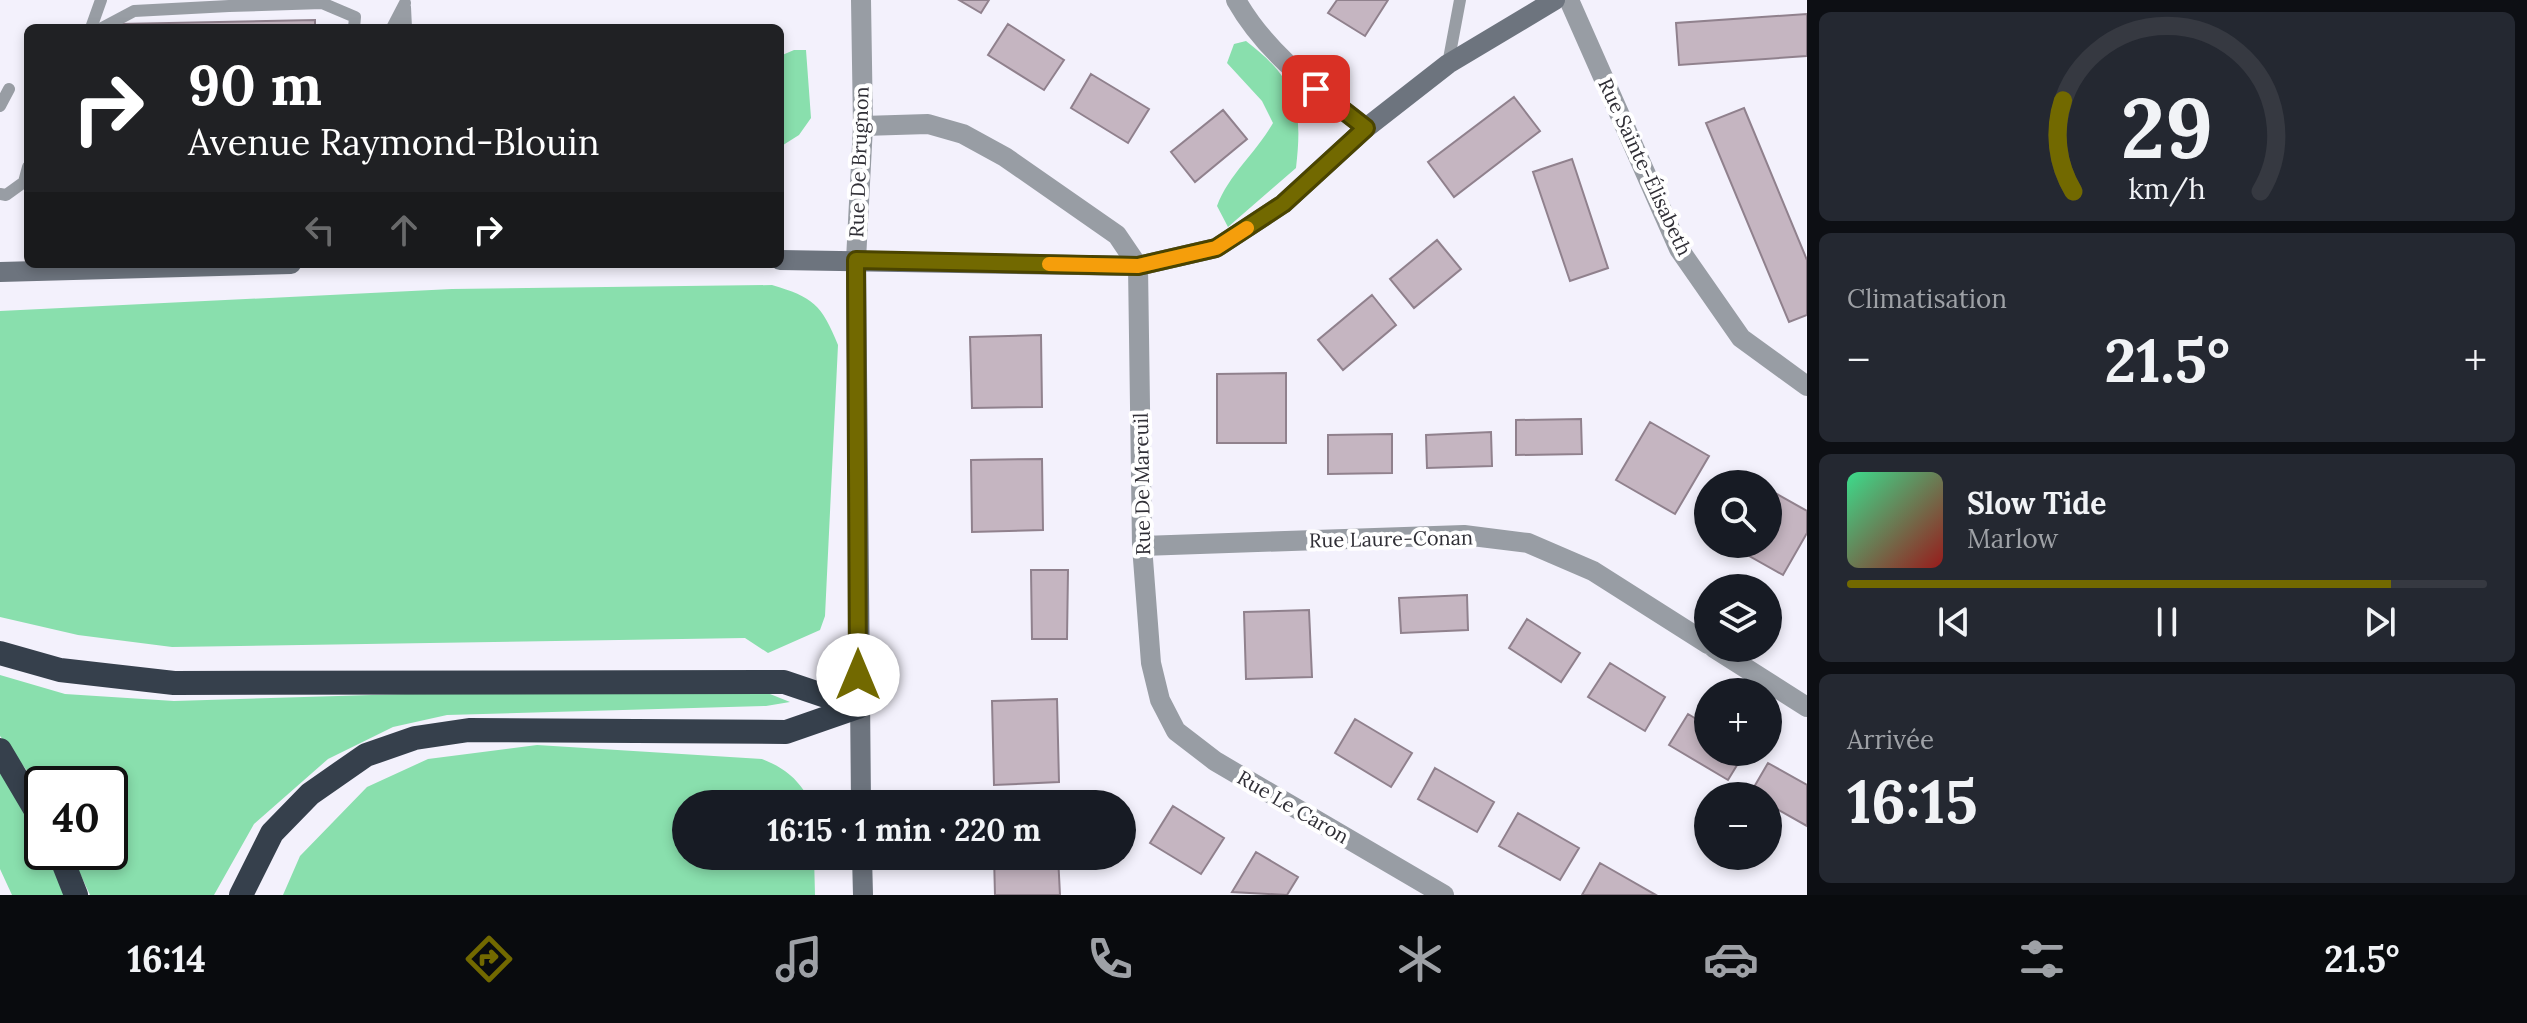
<!DOCTYPE html>
<html lang="fr">
<head>
<meta charset="utf-8">
<style>
  :root { --surface:#171b24; --page:#242831; --text:#f1f3f6; --muted:#9ea1a6; --line:#363941; --accent:#726900 }
  body { margin:0; font-family:Lora,serif; background:var(--page); color:var(--text); height:100vh; display:flex; flex-direction:column; font-size:30px; white-space:nowrap }
  * { box-sizing:border-box; margin:0 }
  p { font-size:26px; color:var(--muted) }
  .icon { flex:none; width:44px; height:44px; fill:none; stroke:currentColor; stroke-width:2; stroke-linecap:round; stroke-linejoin:round }
  .map { position:relative; flex:1; overflow:hidden }
  .details { display:flex; flex-direction:column; gap:12px; padding:12px; background:#0d0f14; width:720px }
  .details>* { flex:none }
  .guide { position:absolute; left:24px; top:24px; width:760px; height:244px; border-radius:12px; box-shadow:0 4px 12px #0003; background:#202124; color:#fff; overflow:hidden }
  .fabs { position:absolute; left:1694px; top:470px; display:grid; gap:16px }
  .fabs a { display:grid; place-items:center; width:88px; height:88px; border-radius:50%; background:var(--surface); box-shadow:0 4px 12px #0003; font-size:40px }
  .speed { position:absolute; left:24px; top:766px; display:flex; gap:16px; font-size:40px; font-weight:700; text-align:center }
  .speed>* { display:grid; place-content:center; width:104px; height:104px; border-radius:50%; background:var(--surface); box-shadow:0 4px 12px #0003; line-height:1 }
  .speed .limit { border:4px solid #111; border-radius:12px; background:#fff; color:#111 }
  .pin { position:absolute; display:grid; place-items:center; width:68px; height:68px; color:#fff; margin:-34px; border-radius:16px; box-shadow:0 4px 12px #0006 }
  .me { position:absolute; width:88px; margin:-44px; rotate:0deg; stroke-linejoin:round; filter:drop-shadow(0 0 6px #0008) }
  .turn { display:flex; align-items:center; gap:28px; height:168px; padding:0 32px; font-size:36px }
  .turn .icon { width:104px; height:104px; stroke-width:2.5 }
  .turn b { display:block; font-size:56px; line-height:68px }
  .lanes { display:flex; align-items:center; height:76px; padding:0 32px; background:#0003; justify-content:center; gap:40px; direction:ltr }
  .lanes .off { opacity:.35 }
  .big { font-size:60px; font-weight:800; line-height:1.1 }
  .details .widget { flex:1; display:flex; flex-direction:column; justify-content:center; gap:12px; min-width:0; padding:0 28px; border-radius:12px; background:var(--page) }
  .details .dial { align-items:center; gap:0 }
  .dial svg { height:208px; overflow:visible; fill:none; stroke:var(--line); stroke-width:7; stroke-linecap:round; text-anchor:middle }
  .dial text { fill:var(--text); stroke:none }
  .song { display:flex; align-items:center; gap:24px }
  .cover { width:96px; height:96px; border-radius:12px; background:linear-gradient(135deg,hsl(150 70% 55%),hsl(0 70% 35%)) }
  .played { height:8px; border-radius:4px; background:linear-gradient(90deg,var(--accent) 85%,var(--line) 85%) }
  .keys { display:flex; justify-content:space-around; direction:ltr }
  .heat { display:flex; justify-content:space-between; align-items:center; font-size:44px; direction:ltr }
  .trip { position:absolute; left:672px; top:790px; width:464px; height:80px; border-radius:40px; background:var(--surface); box-shadow:0 4px 12px #0003; font-weight:800; line-height:80px; text-align:center }
  .dock { display:flex; height:128px; justify-content:space-around; align-items:center; background:#090b0e; color:var(--muted) }
  .dock .icon { width:56px; height:56px }
  .dock .on { color:var(--accent) }
  .dock b { font-size:36px; color:var(--text) }
  main { display:flex; flex:1; min-height:0 }
  .map>svg:first-child { display:block }
  .green { fill:#89dfad }
  .building { fill:#c5b5c1; stroke:#90818d; stroke-width:2 }
  .lines { fill:none; stroke-linecap:round; stroke-linejoin:round }
  .lane { stroke:#989da4; stroke-width:12 }
  .street { stroke:#989da4; stroke-width:20 }
  .secondary { stroke:#6d747e; stroke-width:20 }
  .highway { stroke:#36404c; stroke-width:24 }
  .route-casing { stroke:#4a4400; stroke-width:20 }
  .route { stroke:#726900; stroke-width:14 }
  .slow { stroke:#f59e0b; stroke-width:14 }
  .labels { text-anchor:middle; stroke-width:8; stroke-linejoin:round; paint-order:stroke }
  .street-label { font-size:20px; fill:#302f36; stroke:#fff }
</style>
</head>
<body>
<main>
<div class="map">
<svg width="1807" height="895" viewBox="0 0 1807 895">
  <rect width="100%" height="100%" fill="#f3f1fc"/>
  <path class="green" d="M 1246,41 C 1297,80 1303,107 1296,168 L 1228,227 L 1217,206 C 1229,174 1256,153 1273,123 L 1262,101 L 1227,63 L 1234,44 Z
    M 794,50 L 806,50 L 811,118 L 799,135 L 780,147 L 780,56 Z
    M 772,285 C 813,297 822,305 838,345 L 825,616 L 820,630 L 768,653 L 745,638 L 172,647 L 78,635 L 0,617 L 0,311 L 452,289 Z
    M 0,675 L 65,694 L 174,701 L 405,694 L 770,694 L 790,702 L 766,706 L 447,715 L 393,727 L 328,759 L 254,824 L 214,895 L 90,895 L 70,852 L 110,852 L 110,784 L 42,784 L 42,790 L 0,736 Z
    M 537,745 L 762,759 C 787,769 799,780 812,804 L 686,804 L 686,856 L 814,856 L 815,895 L 283,895 L 300,856 L 367,787 L 428,759 Z
    M 0,762 L 42,838 L 42,852 L 49,852 L 67,895 L 12,895 L 0,869 Z"/>
  <path class="building" d="M 959,0 L 989,0 L 981,13 Z
    M 1337,0 L 1388,0 L 1365,36 L 1328,13 Z
    M 1807,14 L 1807,56 L 1679,65 L 1676,23 Z
    M 315,20 L 315,28 L 121,28 L 121,24 Z
    M 1008,24 L 1064,60 L 1044,90 L 988,55 Z
    M 1091,74 L 1149,109 L 1128,143 L 1071,108 Z
    M 1514,97 L 1540,131 L 1454,197 L 1428,162 Z
    M 1744,108 L 1807,260 L 1807,315 L 1789,322 L 1706,123 Z
    M 1223,110 L 1247,139 L 1195,182 L 1171,152 Z
    M 1572,159 L 1608,268 L 1570,281 L 1533,172 Z
    M 1437,240 L 1461,269 L 1414,308 L 1390,279 Z
    M 1372,295 L 1396,325 L 1343,370 L 1318,340 Z
    M 1041,335 L 1042,407 L 972,408 L 970,337 Z
    M 1286,373 L 1286,443 L 1217,443 L 1217,374 Z
    M 1581,419 L 1582,454 L 1516,455 L 1516,420 Z
    M 1650,422 L 1709,456 L 1675,514 L 1616,480 Z
    M 1491,432 L 1492,466 L 1427,468 L 1426,435 Z
    M 1392,434 L 1392,473 L 1328,474 L 1328,435 Z
    M 1042,459 L 1043,530 L 972,532 L 971,460 Z
    M 1768,489 L 1807,511 L 1807,533 L 1783,575 L 1728,544 L 1768,544 Z
    M 1031,570 L 1068,570 L 1067,639 L 1032,639 Z
    M 1467,595 L 1468,630 L 1401,633 L 1399,598 Z
    M 1309,610 L 1312,677 L 1246,679 L 1244,612 Z
    M 1527,619 L 1580,653 L 1561,682 L 1509,648 Z
    M 1610,663 L 1665,697 L 1645,731 L 1588,697 Z
    M 1057,699 L 1059,782 L 994,785 L 992,701 Z
    M 1688,714 L 1708,726 L 1708,752 L 1745,752 L 1728,780 L 1669,745 Z
    M 1355,719 L 1412,753 L 1391,787 L 1335,753 Z
    M 1768,763 L 1807,785 L 1807,826 L 1768,804 L 1768,796 L 1750,794 Z
    M 1435,768 L 1494,802 L 1477,832 L 1418,799 Z
    M 1173,806 L 1224,838 L 1201,874 L 1150,843 Z
    M 1518,813 L 1579,848 L 1560,880 L 1499,846 Z
    M 1256,852 L 1298,877 L 1287,895 L 1232,892 Z
    M 994,856 L 1058,856 L 1060,895 L 995,895 Z
    M 1600,863 L 1656,895 L 1582,895 Z"/>
  <g class="lines">
    <path class="lane" d="M 405,7 L 406,28
      M 91,28 L 101,0
      M 102,28 L 134,11 L 229,6 L 322,3 L 355,17 L 354,28
      M 392,28 L 405,3
      M 1448,64 L 1460,0
      M 0,106 L 9,89
      M 0,194 L 6,195 L 24,182 L 28,167"/>
    <path class="street" d="M 1236,0 C 1267,55 1317,89 1366,128
      M 1569,0 L 1679,249 L 1741,338 L 1807,386
      M 863,126 L 928,124 L 963,134 L 1005,157 L 1117,235 L 1138,266 L 1142,546 L 1151,663 L 1160,700 L 1176,731 L 1215,761 L 1444,895
      M 856,260 L 863,126 L 861,0
      M 1142,546 L 1464,535 L 1528,543 L 1593,571 L 1708,644
      M 1714,648 L 1807,707"/>
    <path class="secondary" d="M 780,260 L 1138,266 L 1216,248 L 1283,204 L 1366,128 L 1448,64 L 1555,0
      M 856,260 L 861,804
      M 0,272 L 291,264
      M 862,856 L 863,895"/>
    <path class="highway" d="M 0,653 L 60,670 L 174,683 L 784,682 L 858,707
      M 0,750 L 42,821
      M 59,852 L 76,895
      M 241,895 L 272,833 L 310,794 L 366,755 L 415,738 L 469,730 L 786,732 L 858,707"/>
  </g>
  <g class="lines">
    <defs>
      <path id="route" d="M 858,675 L 856,260 L 1138,266 L 1216,248 L 1283,204 L 1366,128 L 1316,89"/>
    </defs>
    <use href="#route" class="route-casing"/>
    <use href="#route" class="route"/>
    <path class="slow" d="M 1049,264 L 1138,266 L 1216,248 L 1247,228"/>
  </g>
  <g class="labels">
    <g class="street-label">
      <text transform="translate(859 162) rotate(-88)" y="7">Rue De Brugnon</text>
      <text transform="translate(1645 167) rotate(65)" y="7">Rue Sainte-Élisabeth</text>
      <text transform="translate(1142 484) rotate(-91)" y="7">Rue De Mareuil</text>
      <text transform="translate(1391 539) rotate(-1)" y="7">Rue Laure-Conan</text>
      <text transform="translate(1293 807) rotate(30)" y="7">Rue Le Caron</text>
    </g>
  </g>
</svg>
<div class="fabs">
<a><svg class="icon" aria-label="search" viewBox="0 0 24 24"><circle cx="10" cy="10" r="6"/><path d="M15 15l6 6"/></svg></a>
<a><svg class="icon" aria-label="layers" viewBox="0 0 24 24"><path d="M12 4l9 5-9 5-9-5zM3 14l9 5 9-5"/></svg></a>
<a>+</a>
<a>−</a>
</div>
<div class="speed"><div class="limit">40</div></div>
<div class="pin" style="left:1316px;top:89px;background:#d93025"><svg class="icon" aria-label="arrive" viewBox="0 0 24 24"><path d="M6 21V4h12l-3 4 3 4H6"/></svg></div>
<svg class="me" style="left:858px;top:675px" viewBox="-20 -20 40 40"><circle r="19" fill="#fff"/><path d="M0-13L10 11 0 6-10 11z" fill="#726900"/></svg>
<div class="trip">16:15 · 1 min · 220 m</div>
<div class="guide">
<div class="turn"><svg class="icon" aria-label="right" viewBox="0 0 24 24"><path d="M7 20v-9h11M14 6l5 5-5 5"/></svg><div><b>90 m</b>Avenue Raymond-Blouin</div></div>
<div class="lanes"><svg class="icon off" aria-label="left" viewBox="0 0 24 24"><path d="M17 20v-9H6M10 6l-5 5 5 5"/></svg><svg class="icon off" aria-label="ahead" viewBox="0 0 24 24"><path d="M12 20V5M6 11l6-6 6 6"/></svg><svg class="icon" aria-label="right" viewBox="0 0 24 24"><path d="M7 20v-9h11M14 6l5 5-5 5"/></svg></div>
</div>
</div>
<section class="details">
<div class="widget dial"><svg viewBox="0 0 100 80">
<path d="M14 69A42 42 0 1 1 86 69"/>
<path d="M14 69A42 42 0 0 1 10 34" stroke="#726900"/>
<text x="50" y="56" font-size="32" font-weight="700">29</text>
<text x="50" y="72" font-size="11">km/h</text>
</svg></div>
<div class="widget"><p>Climatisation</p>
<div class="heat"><a>−</a><b class="big">21.5°</b><a>+</a></div>
</div>
<div class="widget">
<div class="song"><i class="cover"></i><div><b>Slow Tide</b><p>Marlow</p></div></div>
<div class="played"></div>
<div class="keys"><svg class="icon" aria-label="previous" viewBox="0 0 24 24"><path d="M18 5L8 12l10 7zM5 5v14"/></svg><svg class="icon" aria-label="pause" viewBox="0 0 24 24"><path d="M8 5v14M16 5v14"/></svg><svg class="icon" aria-label="next" viewBox="0 0 24 24"><path d="M6 5l10 7-10 7zM19 5v14"/></svg></div>
</div>
<div class="widget"><p>Arrivée</p><b class="big">16:15</b></div>
</section>
</main>
<nav class="dock">
<b>16:14</b>
<svg class="icon on" aria-label="directions" viewBox="0 0 24 24"><path d="M12 3l9 9-9 9-9-9zM9 14v-3h6M13 9l2 2-2 2"/></svg>
<svg class="icon" aria-label="music" viewBox="0 0 24 24"><path d="M9 18V5l10-2v13"/><circle cx="6" cy="18" r="3"/><circle cx="16" cy="16" r="3"/></svg>
<svg class="icon" aria-label="phone" viewBox="0 0 24 24"><path d="M5 4h4l2 5-3 2q2 4 5 5l2-3 5 2v4C11 20 4 13 5 4z"/></svg>
<svg class="icon" aria-label="climate" viewBox="0 0 24 24"><path d="M12 3v18M4 7l16 10M4 17L20 7"/></svg>
<svg class="icon" aria-label="car" viewBox="0 0 24 24"><path d="M5 17H2v-5l4-1 3-4h7l3 4 3 1v5h-3M9 17h6M6 11h13"/><circle cx="7" cy="17" r="2"/><circle cx="17" cy="17" r="2"/></svg>
<svg class="icon" aria-label="filters" viewBox="0 0 24 24"><path d="M4 7h16M4 17h16"/><circle cx="9" cy="7" r="2"/><circle cx="15" cy="17" r="2"/></svg>
<b>21.5°</b>
</nav>
</body>
</html>
